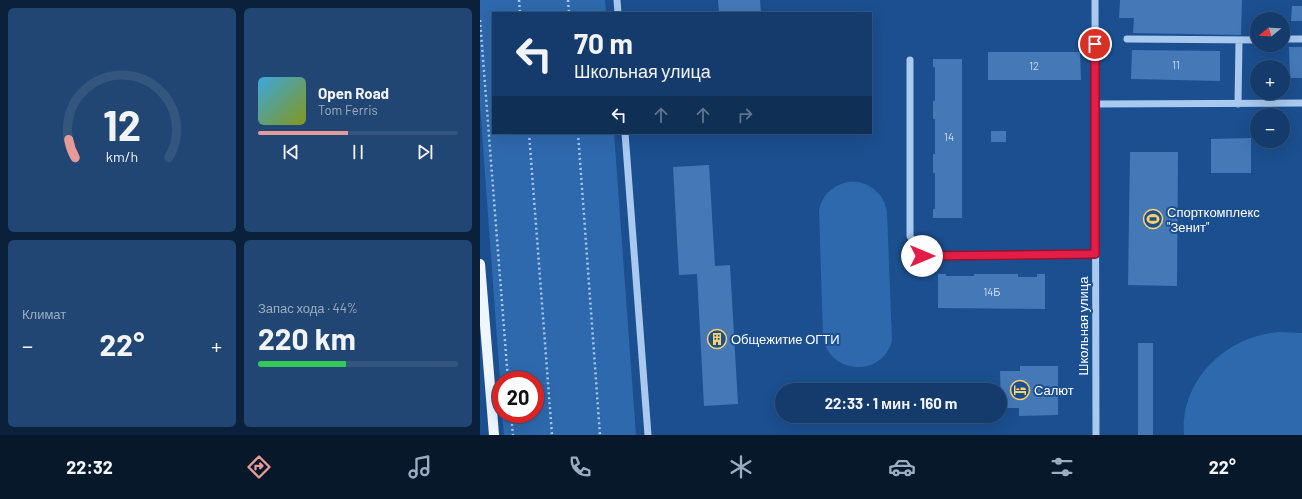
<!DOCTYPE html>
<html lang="ru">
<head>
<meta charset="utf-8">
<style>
  :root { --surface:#143b6b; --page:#214673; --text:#f1f3f6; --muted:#9dadc1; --line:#33557e; --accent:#e69b98 }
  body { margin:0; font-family:Barlow,sans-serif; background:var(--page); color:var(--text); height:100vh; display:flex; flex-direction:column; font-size:15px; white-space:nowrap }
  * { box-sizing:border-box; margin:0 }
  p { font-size:13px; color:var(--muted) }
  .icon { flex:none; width:22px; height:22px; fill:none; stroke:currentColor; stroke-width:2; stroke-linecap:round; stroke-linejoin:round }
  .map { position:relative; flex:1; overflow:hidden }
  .sheet { display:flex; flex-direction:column; gap:8px; padding:8px; background:#0b203b; width:480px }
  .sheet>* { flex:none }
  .guide { position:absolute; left:12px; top:12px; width:380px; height:122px; border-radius:0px; box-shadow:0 4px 16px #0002,0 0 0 1px var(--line); background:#143b6b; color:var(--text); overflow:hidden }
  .needle { width:26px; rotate:252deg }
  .controls { position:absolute; left:770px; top:12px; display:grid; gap:8px }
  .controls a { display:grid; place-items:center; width:40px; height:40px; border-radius:50%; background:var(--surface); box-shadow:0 4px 16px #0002,0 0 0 1px var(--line); font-size:20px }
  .speed { position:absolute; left:12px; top:371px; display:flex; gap:8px; font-size:20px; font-weight:700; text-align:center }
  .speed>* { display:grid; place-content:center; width:52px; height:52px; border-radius:50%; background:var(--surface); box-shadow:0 4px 16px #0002,0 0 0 1px var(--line); line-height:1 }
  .speed .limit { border:6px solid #d22; background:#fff; color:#111 }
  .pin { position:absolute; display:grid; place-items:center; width:34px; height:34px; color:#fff; margin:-17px; border:2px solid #fff; border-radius:50%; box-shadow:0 1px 4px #0007 }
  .me { position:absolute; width:44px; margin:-22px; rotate:90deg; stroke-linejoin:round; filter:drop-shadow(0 0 3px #0008) }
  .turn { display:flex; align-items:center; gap:14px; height:84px; padding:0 16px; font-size:18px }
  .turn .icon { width:52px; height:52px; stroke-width:2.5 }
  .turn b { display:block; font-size:28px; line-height:34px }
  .lanes { display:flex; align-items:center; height:38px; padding:0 16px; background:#0003; justify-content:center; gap:20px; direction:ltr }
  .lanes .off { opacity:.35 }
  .big { font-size:30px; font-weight:700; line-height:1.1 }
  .sheet .tile { flex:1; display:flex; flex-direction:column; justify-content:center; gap:6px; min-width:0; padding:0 14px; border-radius:6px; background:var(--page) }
  .sheet .dial { align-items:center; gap:0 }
  .dial svg { height:104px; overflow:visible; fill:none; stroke:var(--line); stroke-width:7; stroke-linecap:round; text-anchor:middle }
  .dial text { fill:var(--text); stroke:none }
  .song { display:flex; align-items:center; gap:12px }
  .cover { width:48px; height:48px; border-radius:6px; background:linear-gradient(135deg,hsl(200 70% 55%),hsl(70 70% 35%)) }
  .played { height:4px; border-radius:2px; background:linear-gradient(90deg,var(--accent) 45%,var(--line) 45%) }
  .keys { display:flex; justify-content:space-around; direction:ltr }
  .heat { display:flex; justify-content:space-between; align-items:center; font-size:22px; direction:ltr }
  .charge { height:6px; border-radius:3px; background:linear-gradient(90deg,#34c759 44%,var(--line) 0) }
  .sheet .tiles { flex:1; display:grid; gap:8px; grid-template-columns:repeat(2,1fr) }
  .trip { position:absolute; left:295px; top:383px; width:232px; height:40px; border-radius:20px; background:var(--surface); box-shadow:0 4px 16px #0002,0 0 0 1px var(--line); font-weight:700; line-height:40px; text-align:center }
  .tab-bar { display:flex; height:64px; justify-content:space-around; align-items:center; background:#08182b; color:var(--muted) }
  .tab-bar .icon { width:28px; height:28px }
  .tab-bar .selected { color:var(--accent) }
  .tab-bar b { font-size:18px; color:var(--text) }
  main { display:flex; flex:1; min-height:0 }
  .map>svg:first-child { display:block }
  .green { fill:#2e69ad }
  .building { fill:#4478b7 }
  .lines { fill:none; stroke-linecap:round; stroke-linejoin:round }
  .path { stroke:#a9c9ee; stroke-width:2.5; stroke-dasharray:2 3; stroke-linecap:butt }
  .minor { stroke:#a9c9ee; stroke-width:7 }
  .major { stroke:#f0f6ff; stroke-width:10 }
  .route-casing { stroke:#92132f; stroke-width:10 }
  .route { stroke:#e11d48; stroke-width:7 }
  .labels { text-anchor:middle; stroke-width:4; stroke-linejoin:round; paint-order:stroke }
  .number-label { font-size:11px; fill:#d0dded }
  .poi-label { font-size:13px; fill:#fff; stroke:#1b4f8f; text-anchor:start }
  .street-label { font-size:13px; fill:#fff; stroke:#1b4f8f }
</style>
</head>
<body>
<main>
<section class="sheet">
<div class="tiles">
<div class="tile dial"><svg viewBox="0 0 100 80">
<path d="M14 69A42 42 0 1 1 86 69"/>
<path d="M14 69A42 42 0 0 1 9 55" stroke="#e69b98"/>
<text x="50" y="56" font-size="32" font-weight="700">12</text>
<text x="50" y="72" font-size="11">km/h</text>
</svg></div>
<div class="tile">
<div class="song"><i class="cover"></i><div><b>Open Road</b><p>Tom Ferris</p></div></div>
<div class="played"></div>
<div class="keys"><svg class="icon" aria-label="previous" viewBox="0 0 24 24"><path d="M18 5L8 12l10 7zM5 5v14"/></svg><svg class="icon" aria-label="pause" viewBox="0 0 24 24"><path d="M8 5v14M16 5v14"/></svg><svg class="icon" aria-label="next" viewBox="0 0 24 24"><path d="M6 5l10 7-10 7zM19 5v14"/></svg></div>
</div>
<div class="tile"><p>Климат</p>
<div class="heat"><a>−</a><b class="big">22°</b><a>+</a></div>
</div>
<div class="tile"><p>Запас хода · 44%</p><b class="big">220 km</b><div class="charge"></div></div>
</div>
</section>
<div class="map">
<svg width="822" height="435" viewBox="0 0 822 435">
  <rect width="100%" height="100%" fill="#1b4f8f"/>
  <path class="green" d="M 0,0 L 125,0 L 126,13 L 13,13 L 13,133 L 134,133 L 156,435 L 24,435 L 22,414 L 55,414 L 55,380 L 21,380 L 21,393 L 0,105 Z
    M 368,182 C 388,180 404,193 407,212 L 412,341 C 401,379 348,374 343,336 L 339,210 C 342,195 353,185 368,182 Z
    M 799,332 L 822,333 L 822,435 L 704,435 C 700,379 747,336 799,332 Z"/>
  <path class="building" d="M 238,0 L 280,0 L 281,13 L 239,13 Z
    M 640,0 L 762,0 L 761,35 L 653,33 L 654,18 L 639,18 Z
    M 812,6 L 822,6 L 822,21 L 811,21 Z
    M 809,47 L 822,47 L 822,78 L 810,78 Z
    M 652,50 L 740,51 L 740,81 L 651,79 Z
    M 508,52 L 600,52 L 601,80 L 508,80 Z
    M 453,59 L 482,59 L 482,218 L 453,218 L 453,209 L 455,209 L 455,173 L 453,173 L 453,154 L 455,154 L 455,119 L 453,119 L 453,101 L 455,101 L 455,67 L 453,67 Z
    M 511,131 L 526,131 L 526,142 L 511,142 Z
    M 771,138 L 771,173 L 731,173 L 731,139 Z
    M 650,152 L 698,152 L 697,286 L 648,285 Z
    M 229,165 L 235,266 L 250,265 L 258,404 L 224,406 L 217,274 L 199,275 L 193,167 Z
    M 458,274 L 466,274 L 466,276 L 494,276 L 494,274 L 538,274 L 538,277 L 557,277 L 557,274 L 565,274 L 565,309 L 458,308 Z
    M 658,343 L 673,343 L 673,435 L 658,435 Z
    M 540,366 L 578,366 L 578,415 L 539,416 L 539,408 L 521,408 L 520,371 L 540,371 Z"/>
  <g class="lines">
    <path class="path" d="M 39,0 L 40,13
      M 88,0 L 89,13
      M 0,20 L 28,380
      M 49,133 L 72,435
      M 98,133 L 120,435
      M 31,414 L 33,435"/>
    <path class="minor" d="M 137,0 L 138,13
      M 615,0 L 616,435
      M 647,39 L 777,40
      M 803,39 L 822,39
      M 430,60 L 430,236 L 442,256 L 615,255
      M 615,104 L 822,103
      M 758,104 L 759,41
      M 145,133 L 168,435"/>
    <path class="major" d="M 0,264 L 14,435"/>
  </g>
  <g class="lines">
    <defs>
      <path id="route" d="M 442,256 L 615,254 L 615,44"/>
    </defs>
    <use href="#route" class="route-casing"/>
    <use href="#route" class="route"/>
  </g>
  <defs>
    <symbol id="stadium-ring" viewBox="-11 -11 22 22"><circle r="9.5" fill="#1b4f8f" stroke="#ffd166" stroke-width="1.5"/><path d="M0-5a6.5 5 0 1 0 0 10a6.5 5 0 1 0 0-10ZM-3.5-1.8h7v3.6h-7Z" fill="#ffd166"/></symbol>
    <symbol id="building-ring" viewBox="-11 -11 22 22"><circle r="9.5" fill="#1b4f8f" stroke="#ffd166" stroke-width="1.5"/><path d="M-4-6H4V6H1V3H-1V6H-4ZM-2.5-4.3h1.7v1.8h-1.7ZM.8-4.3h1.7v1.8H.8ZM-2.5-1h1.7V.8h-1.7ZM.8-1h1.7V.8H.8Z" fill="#ffd166"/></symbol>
    <symbol id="hotel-ring" viewBox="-11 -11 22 22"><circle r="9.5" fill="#1b4f8f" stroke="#ffd166" stroke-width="1.5"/><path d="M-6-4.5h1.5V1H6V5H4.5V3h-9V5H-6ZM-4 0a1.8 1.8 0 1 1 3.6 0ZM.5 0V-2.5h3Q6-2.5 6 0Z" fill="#ffd166"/></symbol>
  </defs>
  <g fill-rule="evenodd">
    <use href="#stadium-ring" x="662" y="208" width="22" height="22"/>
    <use href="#building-ring" x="226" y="328" width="22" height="22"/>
    <use href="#hotel-ring" x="529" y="379" width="22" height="22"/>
  </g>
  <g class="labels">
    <g class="number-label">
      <text x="696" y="69">11</text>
      <text x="554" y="70">12</text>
      <text x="469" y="141">14</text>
      <text x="512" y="296">14Б</text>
    </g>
    <g class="poi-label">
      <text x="687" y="217">Спорткомплекс<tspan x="687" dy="15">"Зенит"</tspan></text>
      <text x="251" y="344">Общежитие ОГТИ</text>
      <text x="554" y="395">Салют</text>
    </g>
    <g class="street-label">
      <text transform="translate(603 326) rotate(-90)" y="5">Школьная улица</text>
    </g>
  </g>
</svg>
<div class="controls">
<a><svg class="needle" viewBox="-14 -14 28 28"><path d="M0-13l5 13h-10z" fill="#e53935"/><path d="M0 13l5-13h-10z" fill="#9dadc1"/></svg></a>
<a>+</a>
<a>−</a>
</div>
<div class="speed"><div class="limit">20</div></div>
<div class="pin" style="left:615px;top:44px;background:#d93025"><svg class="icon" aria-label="arrive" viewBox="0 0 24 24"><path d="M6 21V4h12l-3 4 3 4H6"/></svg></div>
<svg class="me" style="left:442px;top:256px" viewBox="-20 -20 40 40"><circle r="19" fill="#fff"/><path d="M0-13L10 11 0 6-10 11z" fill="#e11d48"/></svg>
<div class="trip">22:33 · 1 мин · 160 m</div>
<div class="guide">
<div class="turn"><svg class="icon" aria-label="left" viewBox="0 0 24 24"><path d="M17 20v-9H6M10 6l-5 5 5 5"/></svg><div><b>70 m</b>Школьная улица</div></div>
<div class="lanes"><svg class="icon" aria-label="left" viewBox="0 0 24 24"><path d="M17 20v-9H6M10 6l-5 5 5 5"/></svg><svg class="icon off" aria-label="ahead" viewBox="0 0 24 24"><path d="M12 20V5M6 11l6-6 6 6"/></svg><svg class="icon off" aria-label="ahead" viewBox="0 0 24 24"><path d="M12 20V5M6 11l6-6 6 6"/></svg><svg class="icon off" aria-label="right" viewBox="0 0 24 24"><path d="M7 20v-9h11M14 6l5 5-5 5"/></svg></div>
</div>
</div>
</main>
<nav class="tab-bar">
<b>22:32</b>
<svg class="icon selected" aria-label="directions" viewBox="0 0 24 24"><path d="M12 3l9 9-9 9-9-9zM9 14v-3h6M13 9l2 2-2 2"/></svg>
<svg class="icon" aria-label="music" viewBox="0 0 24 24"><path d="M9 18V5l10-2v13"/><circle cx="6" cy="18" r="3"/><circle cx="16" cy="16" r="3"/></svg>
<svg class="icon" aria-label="phone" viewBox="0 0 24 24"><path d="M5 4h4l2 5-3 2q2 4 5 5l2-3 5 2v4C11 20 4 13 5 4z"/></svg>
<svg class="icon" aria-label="climate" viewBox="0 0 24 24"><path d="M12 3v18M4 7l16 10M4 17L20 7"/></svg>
<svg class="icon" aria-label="car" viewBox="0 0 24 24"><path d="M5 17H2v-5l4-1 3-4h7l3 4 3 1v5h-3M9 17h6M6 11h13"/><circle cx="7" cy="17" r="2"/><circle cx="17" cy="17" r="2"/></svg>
<svg class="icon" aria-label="filters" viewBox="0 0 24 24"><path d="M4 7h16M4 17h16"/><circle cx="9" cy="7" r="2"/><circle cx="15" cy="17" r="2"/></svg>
<b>22°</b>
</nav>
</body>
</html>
